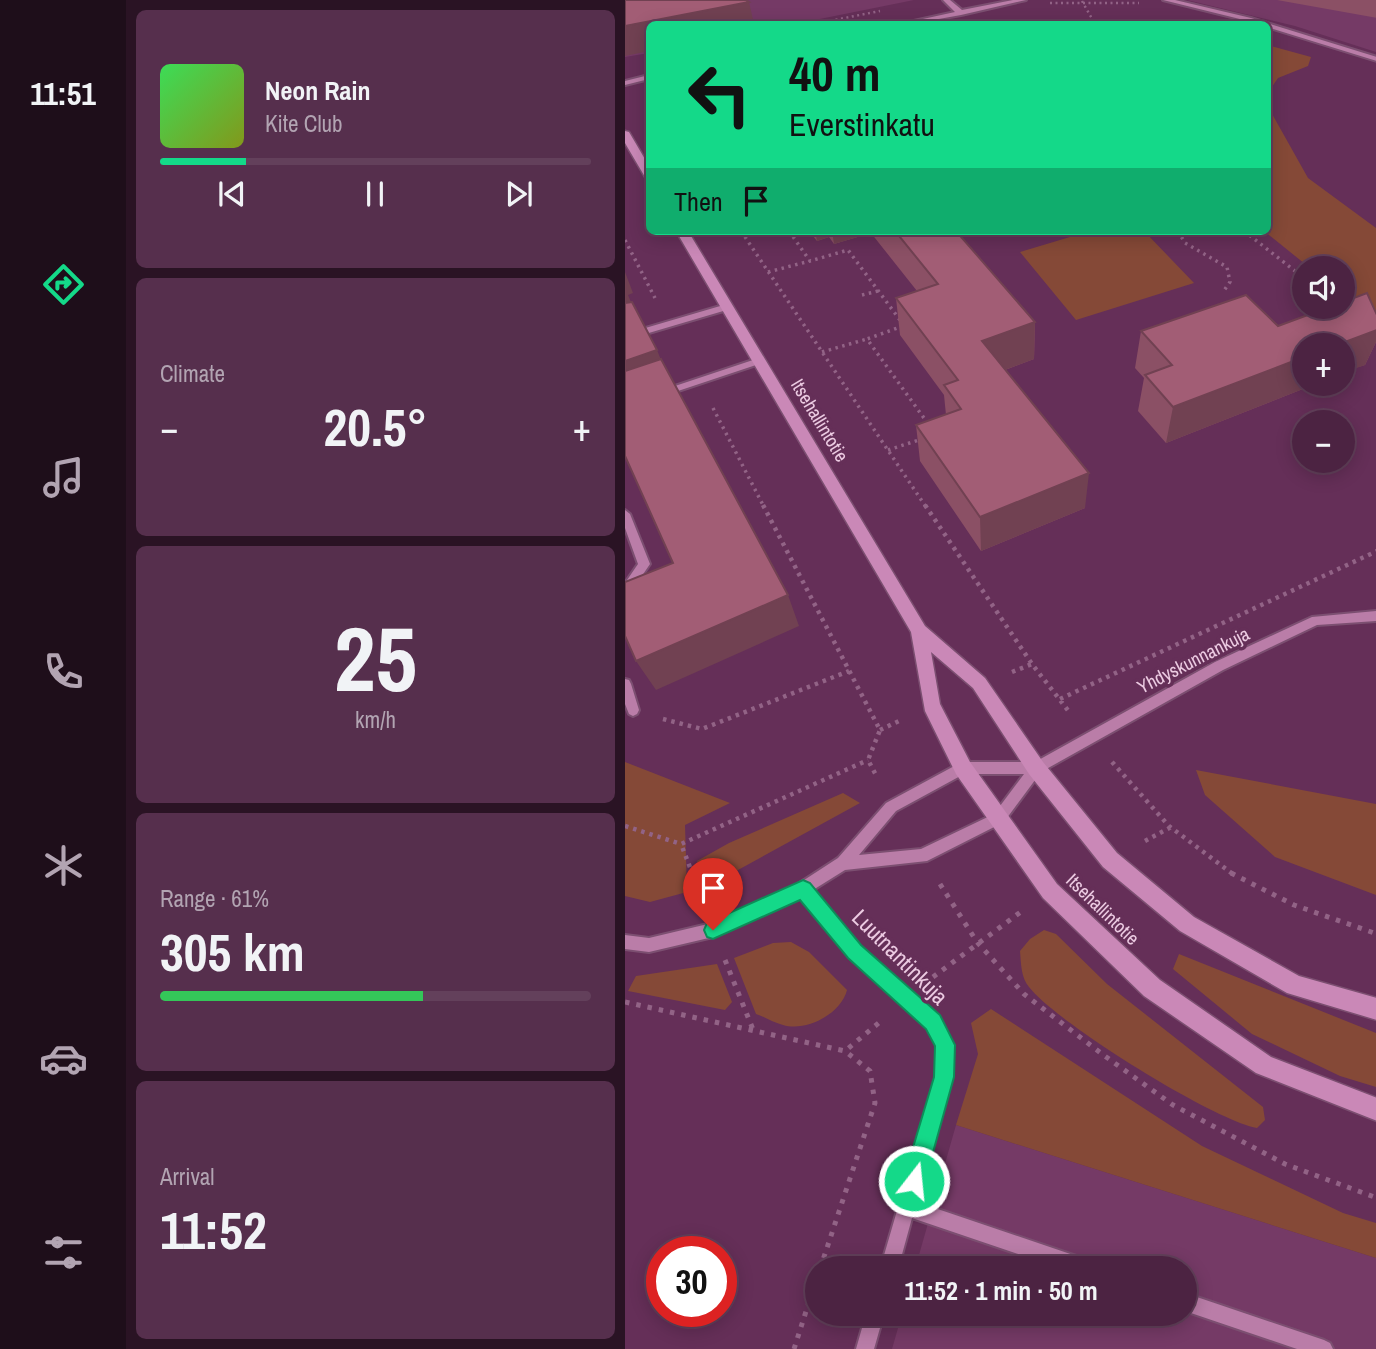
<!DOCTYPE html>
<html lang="en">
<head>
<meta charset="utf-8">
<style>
  :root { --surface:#4c2342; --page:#562f4d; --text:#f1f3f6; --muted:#b2a4b2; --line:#63405b; --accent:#14d989 }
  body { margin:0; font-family:"Archivo Narrow",sans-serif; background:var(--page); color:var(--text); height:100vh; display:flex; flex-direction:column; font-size:26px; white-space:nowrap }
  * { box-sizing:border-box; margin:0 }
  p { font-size:23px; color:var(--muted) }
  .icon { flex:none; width:38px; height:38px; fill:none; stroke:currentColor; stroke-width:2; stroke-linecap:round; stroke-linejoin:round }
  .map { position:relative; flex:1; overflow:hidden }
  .panel { display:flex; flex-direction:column; gap:10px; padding:10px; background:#2a1324; width:499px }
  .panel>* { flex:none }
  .guide { position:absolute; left:21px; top:21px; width:625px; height:214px; border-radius:10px; box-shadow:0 4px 18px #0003,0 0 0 2px var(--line); background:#14d989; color:#111; overflow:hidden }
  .fabs { position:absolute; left:667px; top:256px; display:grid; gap:14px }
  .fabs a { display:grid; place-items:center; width:63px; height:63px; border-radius:50%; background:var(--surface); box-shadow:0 4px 18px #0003,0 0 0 2px var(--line); font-size:35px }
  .speed { position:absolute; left:21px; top:1236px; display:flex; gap:14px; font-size:35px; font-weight:700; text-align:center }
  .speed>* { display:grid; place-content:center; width:91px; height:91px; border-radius:50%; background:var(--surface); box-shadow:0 4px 18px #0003,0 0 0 2px var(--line); line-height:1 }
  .speed .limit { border:10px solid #d22; background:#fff; color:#111 }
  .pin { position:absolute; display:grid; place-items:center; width:60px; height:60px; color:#fff; margin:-72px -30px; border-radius:50% 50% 50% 0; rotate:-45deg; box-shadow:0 0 7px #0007 }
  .pin .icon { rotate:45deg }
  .me { position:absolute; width:77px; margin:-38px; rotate:16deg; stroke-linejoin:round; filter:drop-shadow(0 0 5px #0008) }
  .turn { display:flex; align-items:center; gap:24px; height:147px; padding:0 28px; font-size:32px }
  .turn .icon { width:91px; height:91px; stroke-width:2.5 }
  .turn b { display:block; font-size:49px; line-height:60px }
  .then { display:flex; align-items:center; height:66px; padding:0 28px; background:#0003; gap:14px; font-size:26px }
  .big { font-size:52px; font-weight:700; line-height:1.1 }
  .panel .card { flex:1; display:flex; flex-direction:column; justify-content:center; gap:10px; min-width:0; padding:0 24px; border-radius:10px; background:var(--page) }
  .panel .dial { align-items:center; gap:0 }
  .dial b { font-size:91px; line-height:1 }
  .song { display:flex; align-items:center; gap:21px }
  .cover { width:84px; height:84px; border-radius:10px; background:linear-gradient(135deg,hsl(130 70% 55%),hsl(70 70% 35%)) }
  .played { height:7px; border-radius:4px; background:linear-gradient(90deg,var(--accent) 20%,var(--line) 20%) }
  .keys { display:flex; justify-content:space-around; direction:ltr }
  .heat { display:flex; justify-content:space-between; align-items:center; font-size:38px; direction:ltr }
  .charge { height:10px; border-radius:5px; background:linear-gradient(90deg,#34c759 61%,var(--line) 0) }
  .trip { position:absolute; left:180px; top:1256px; width:392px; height:70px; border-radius:35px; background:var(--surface); box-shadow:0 4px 18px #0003,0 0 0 2px var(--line); font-weight:700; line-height:70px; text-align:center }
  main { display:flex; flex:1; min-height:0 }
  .tab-bar { display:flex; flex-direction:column; width:126px; justify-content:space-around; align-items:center; background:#1e0e1a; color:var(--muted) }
  .tab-bar .icon { width:49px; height:49px }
  .tab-bar .current { color:var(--accent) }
  .tab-bar b { font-size:32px; color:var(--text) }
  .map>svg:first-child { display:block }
  .built { fill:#753a66 }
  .green { fill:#854937 }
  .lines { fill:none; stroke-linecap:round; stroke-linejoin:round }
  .minor-casing { stroke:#7c4f71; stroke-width:4 }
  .major-casing { stroke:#7c4f71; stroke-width:3 }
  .path-far3 { stroke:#926386; stroke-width:2.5; stroke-dasharray:2 3.5; stroke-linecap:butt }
  .path-far2 { stroke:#926386; stroke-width:3.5; stroke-dasharray:2.5 4.5; stroke-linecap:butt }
  .path-far1 { stroke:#926386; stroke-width:4.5; stroke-dasharray:3.5 5; stroke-linecap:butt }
  .path { stroke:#926386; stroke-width:5; stroke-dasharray:4.5 7; stroke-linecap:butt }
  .minor { fill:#ba7da8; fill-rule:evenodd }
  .major { fill:#ca88b7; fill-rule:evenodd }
  .wall { fill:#8b5065 }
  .shaded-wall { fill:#714152 }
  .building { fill:#a25d75; stroke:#714152; stroke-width:2 }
  .route { fill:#14d989; stroke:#0d8d59; stroke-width:2 }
  .labels { text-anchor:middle; stroke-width:7; stroke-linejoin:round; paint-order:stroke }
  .street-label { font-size:19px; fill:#eccbe2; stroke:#652f58 }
  .near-street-label { font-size:23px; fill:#eccbe2; stroke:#652f58 }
</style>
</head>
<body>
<main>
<nav class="tab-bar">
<b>11:51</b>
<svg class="icon current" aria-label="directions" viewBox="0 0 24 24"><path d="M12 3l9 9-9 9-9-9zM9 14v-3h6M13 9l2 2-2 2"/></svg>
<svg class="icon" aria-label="music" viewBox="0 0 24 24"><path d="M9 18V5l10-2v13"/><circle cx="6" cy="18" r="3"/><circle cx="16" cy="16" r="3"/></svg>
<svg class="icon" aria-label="phone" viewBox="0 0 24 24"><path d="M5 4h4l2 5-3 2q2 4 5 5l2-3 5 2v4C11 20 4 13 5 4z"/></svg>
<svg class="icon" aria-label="climate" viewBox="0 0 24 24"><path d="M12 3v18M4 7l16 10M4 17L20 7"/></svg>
<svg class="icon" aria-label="car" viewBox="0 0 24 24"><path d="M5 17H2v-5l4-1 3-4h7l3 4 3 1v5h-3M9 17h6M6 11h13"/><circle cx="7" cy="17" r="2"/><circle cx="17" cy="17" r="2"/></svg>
<svg class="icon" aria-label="filters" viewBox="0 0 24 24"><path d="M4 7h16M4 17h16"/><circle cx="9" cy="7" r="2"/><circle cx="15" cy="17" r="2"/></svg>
</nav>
<section class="panel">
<div class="card">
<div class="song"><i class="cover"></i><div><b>Neon Rain</b><p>Kite Club</p></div></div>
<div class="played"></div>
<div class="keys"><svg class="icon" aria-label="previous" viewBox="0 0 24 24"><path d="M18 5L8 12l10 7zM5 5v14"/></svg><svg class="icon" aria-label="pause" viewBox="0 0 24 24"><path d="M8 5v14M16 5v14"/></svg><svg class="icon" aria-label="next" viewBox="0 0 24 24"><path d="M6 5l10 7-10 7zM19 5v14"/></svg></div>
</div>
<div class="card"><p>Climate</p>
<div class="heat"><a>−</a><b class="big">20.5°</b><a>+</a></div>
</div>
<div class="card dial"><b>25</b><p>km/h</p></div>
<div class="card"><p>Range · 61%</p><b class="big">305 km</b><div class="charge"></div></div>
<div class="card"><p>Arrival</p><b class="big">11:52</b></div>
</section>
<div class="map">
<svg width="752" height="1349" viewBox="0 0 752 1349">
  <rect width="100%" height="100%" fill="#652f58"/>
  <path class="built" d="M 0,0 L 289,0 L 170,24 L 24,24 L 24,53 L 0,57 Z
    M 562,0 L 751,0 L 751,52 L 670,26 Z
    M 331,1125 L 751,1258 L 751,1349 L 267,1349 L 277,1314 L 560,1314 L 560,1269 L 290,1269 Z"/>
  <path class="green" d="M 642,45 L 686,57 L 683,66 L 653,78 L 642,94 Z
    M 642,105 L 683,178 L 751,228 L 751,319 L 718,293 L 718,268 L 685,268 L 639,231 L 642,231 Z
    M 465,231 L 519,231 L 569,283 L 451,320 L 395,252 Z
    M 0,762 L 105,803 L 60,825 L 62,892 L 25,902 L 0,896 Z
    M 571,770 L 751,804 L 751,895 L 650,857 L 580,795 Z
    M 218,793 L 235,803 L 82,887 L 72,861 L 104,843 Z
    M 419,930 L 431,934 L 482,984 L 638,1107 L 640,1120 L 632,1128 C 588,1120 432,1023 404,987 C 396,978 396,963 395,951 L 405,939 Z
    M 166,942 L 184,952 L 222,990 C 216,1014 181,1032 158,1025 C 149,1023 140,1017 131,1014 L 109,958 L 148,943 Z
    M 554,954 L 751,1033 L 751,1087 L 715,1076 L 627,1034 L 548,969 Z
    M 92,964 L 107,1002 L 100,1010 L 3,991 L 11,976 Z
    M 366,1009 L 577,1146 L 718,1213 L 751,1223 L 751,1258 L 331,1125 L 353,1054 L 346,1023 Z"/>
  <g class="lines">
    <defs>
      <path id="minor" d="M 318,0 L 325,0 L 337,10 L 388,0 L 401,0 L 336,15 L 286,24 L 275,24 L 330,12 Z
        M 538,0 L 550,0 L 626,18 L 752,57 L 752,61 L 642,27 L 642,24 L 635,24 Z
        M 24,75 L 24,79 L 0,85 L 0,81 Z
        M 102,304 L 107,307 L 105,309 L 0,340 L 0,334 Z
        M 134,358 L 139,361 L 137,363 L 38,396 L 33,393 L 35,391 Z
        M 0,510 L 5,514 L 25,564 L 4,595 L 0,597 L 0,583 L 13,564 L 0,528 Z
        M 752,611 L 752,621 L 692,625 L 598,670 L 416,772 L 379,822 L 302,861 L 220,870 L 188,890 L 234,947 L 313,1017 L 328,1045 L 327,1077 L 292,1202 L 463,1260 L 469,1263 L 472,1269 L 437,1269 L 287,1218 L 273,1269 L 255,1269 L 311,1077 L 312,1046 L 303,1027 L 224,957 L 176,897 L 88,937 L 24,952 L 0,949 L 0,935 L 24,938 L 87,923 L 173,884 L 213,858 L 261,803 L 333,764 L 338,762 L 410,762 L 590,662 L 687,617 ZM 339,774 L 399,774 L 369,814 L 296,849 L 234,855 L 271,811 Z
        M 0,679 L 4,680 L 6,684 L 14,710 L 12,714 L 8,716 L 4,714 L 0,704 Z
        M 560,1293 L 699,1340 L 705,1343 L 708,1349 L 672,1349 L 560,1311 Z
        M 241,1314 L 259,1314 L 249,1349 L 231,1349 Z"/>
      <path id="major" d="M 0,131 L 4,132 L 24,166 L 24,178 L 20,177 L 0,143 Z
        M 51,231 L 63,231 L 300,626 L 360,678 L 418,762 L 492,853 L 569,917 L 674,976 L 752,998 L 752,1020 L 662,993 L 555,931 L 478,867 L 404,774 L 348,688 L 306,652 L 315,704 L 345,762 L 432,884 L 535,980 L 646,1057 L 752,1098 L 752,1121 L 631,1073 L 519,996 L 418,898 L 331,774 L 300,711 L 286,632 Z"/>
    </defs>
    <use href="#minor" class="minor-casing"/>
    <use href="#major" class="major-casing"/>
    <path class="path-far3" d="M 457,1 L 470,24
      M 425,3 L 514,3
      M 189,24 L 255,11"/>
    <path class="path-far2" d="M 116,231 L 301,507
      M 164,231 L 185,261 L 223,250 L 275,320
      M 553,231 L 560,243 L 602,267 L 605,282 L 598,292
      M 619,231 L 679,278
      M 0,240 L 30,298
      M 143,272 L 185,261
      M 237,295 L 253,291
      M 278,326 L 242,339 L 304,425
      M 197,352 L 242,339
      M 88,408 L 139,507
      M 263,450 L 297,439"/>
    <path class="path-far1" d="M 138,505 L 255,730 L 243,760 L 252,777
      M 300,505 L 407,664 L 445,713
      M 387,672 L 407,664
      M 435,699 L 752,551
      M 38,719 L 77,729 L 224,671
      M 255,730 L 276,720
      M 487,762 L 544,826 L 609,875
      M 0,826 L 56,844
      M 520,841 L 546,827
      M 68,875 L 56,844 L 243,760"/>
    <path class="path" d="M 67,873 L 77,900
      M 606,873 L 669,905 L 752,934
      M 315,884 L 352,942 L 399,994 L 477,1054 L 548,1105 L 660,1164 L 752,1198
      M 100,960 L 129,1032
      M 308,977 L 397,911
      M 0,1002 L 220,1051 L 256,1021
      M 195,1269 L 250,1103 L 245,1071 L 220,1051
      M 169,1349 L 192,1277"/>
    <use href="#minor" class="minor"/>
    <use href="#major" class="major"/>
  </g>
  <path class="wall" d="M 652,0 L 752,0 L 752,18 Z
    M 184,231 L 331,231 L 410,322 L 409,359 L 380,370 L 460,508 L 356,551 L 295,461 L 291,425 L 321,415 L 319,395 L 275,335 L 271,298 L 292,291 L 246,233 L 209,244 L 204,237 L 192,241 Z
    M 752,315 L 752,340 L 740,365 L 679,383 L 693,383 L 541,443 L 513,411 L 519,378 L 510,368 L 516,331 L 653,326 Z"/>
  <path class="shaded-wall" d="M 124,2 L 129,24 L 24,24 L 24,51 L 0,56 L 0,26 Z
    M 190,231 L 203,231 L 204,237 L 192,241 Z
    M 207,231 L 246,231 L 246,233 L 209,244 Z
    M 0,272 L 8,293 L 3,295 L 16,326 L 0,332 Z
    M 410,322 L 409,359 L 358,378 L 357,341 Z
    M 752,330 L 752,340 L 740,365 L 718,373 L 718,345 L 712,345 Z
    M 32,350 L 46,385 L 0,387 L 0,361 Z
    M 679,357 L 679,383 L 693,383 L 541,443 L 548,407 Z
    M 464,473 L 460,508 L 356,551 L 355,517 Z
    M 163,595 L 174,626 L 31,690 L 11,661 Z"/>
  <path class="building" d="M 0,0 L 121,0 L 124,2 L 0,26 Z
    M 435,21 L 440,24 L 420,24 Z
    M 270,231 L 331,231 L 410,322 L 357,341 L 464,473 L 355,517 L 291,425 L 336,409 L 319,385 L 333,380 L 271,298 L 313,284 Z
    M 742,293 L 752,315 L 752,330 L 712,345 L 679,345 L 679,357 L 548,407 L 520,375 L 547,365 L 516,331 L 621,295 L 653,326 L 707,306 L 718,306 L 718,302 Z
    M 7,302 L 32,350 L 0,361 L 0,303 Z
    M 36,359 L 163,595 L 11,661 L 0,636 L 0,582 L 48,563 L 0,456 L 0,371 Z"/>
  <path class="route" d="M 178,880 L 185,883 L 236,945 L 315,1015 L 330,1045 L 329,1077 L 300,1181 L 297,1189 L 289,1192 L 281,1189 L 278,1181 L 309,1077 L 310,1046 L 301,1029 L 223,958 L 175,900 L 88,939 L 82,937 L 79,930 L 82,923 Z"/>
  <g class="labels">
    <g class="street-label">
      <text transform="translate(195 420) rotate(59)" y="7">Itsehallintotie</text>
      <text transform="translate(568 660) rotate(-27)" y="7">Yhdyskunnankuja</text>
      <text transform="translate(478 909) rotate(44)" y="7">Itsehallintotie</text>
    </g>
    <g class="near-street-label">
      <text transform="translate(275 957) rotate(45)" y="8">Luutnantinkuja</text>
    </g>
  </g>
</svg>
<div class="fabs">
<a><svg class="icon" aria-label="sound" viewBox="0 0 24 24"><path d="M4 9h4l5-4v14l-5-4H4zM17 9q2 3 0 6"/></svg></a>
<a>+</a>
<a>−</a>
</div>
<div class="speed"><div class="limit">30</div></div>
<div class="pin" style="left:88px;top:930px;background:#d93025"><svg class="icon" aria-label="arrive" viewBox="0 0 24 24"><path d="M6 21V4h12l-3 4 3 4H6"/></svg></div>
<svg class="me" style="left:289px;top:1181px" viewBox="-20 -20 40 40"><circle r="17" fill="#14d989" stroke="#fff" stroke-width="3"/><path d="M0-11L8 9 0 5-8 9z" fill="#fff"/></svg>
<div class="trip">11:52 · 1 min · 50 m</div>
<div class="guide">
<div class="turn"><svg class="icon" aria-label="left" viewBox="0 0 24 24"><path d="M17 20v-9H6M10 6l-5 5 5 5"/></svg><div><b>40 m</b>Everstinkatu</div></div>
<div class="then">Then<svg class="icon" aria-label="arrive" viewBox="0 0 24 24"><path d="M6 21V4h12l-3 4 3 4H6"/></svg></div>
</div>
</div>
</main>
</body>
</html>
